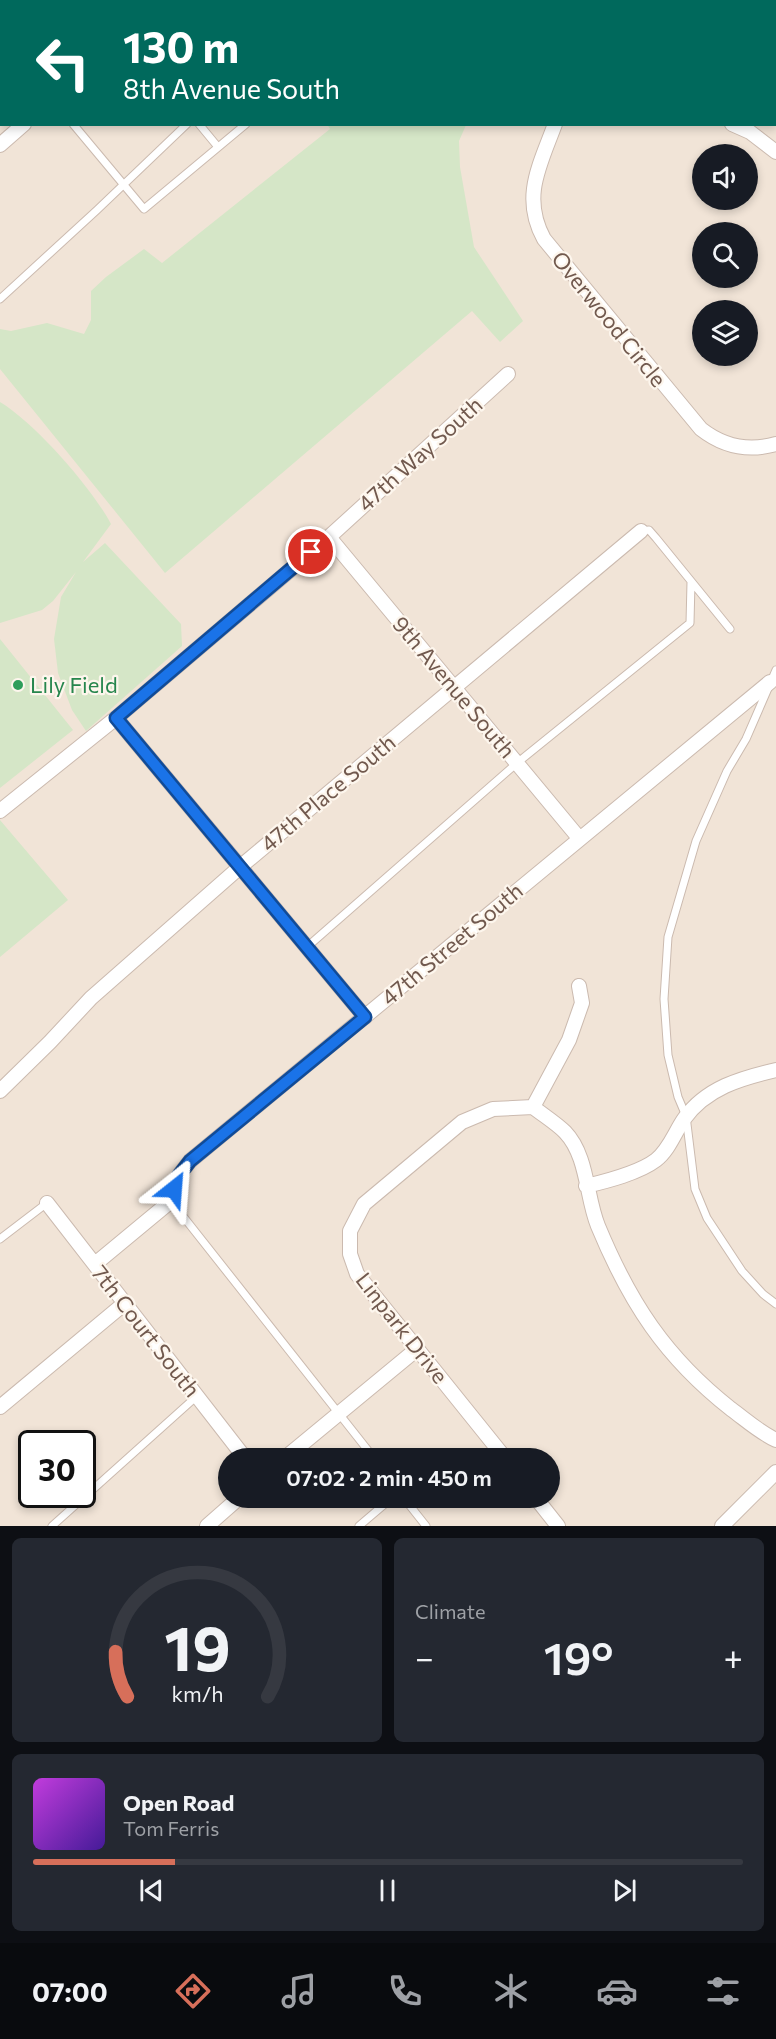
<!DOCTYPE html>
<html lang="en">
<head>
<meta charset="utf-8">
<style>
  :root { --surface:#171b24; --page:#242831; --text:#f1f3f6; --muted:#9ea1a6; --line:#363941; --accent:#d76f5a }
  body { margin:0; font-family:Commissioner,sans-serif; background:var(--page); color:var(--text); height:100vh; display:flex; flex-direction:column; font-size:22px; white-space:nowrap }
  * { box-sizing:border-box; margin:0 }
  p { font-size:20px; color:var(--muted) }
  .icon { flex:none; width:33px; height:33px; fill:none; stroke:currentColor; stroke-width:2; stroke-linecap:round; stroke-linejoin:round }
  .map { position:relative; height:1526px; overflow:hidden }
  .drawer { display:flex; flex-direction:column; gap:12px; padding:12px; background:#0d0f14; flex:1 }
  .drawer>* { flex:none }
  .banner { position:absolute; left:0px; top:0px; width:777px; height:126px; box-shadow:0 3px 9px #0003; background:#00695c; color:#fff; overflow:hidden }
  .controls { position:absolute; left:692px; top:144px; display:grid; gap:12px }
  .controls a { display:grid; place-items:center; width:66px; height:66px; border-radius:50%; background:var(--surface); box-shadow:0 3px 9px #0003; font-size:30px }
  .speed { position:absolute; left:18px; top:1430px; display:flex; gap:12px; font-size:30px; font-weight:700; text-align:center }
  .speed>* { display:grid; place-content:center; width:78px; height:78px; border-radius:50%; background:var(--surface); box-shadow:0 3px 9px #0003; line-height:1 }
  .speed .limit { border:3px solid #111; border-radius:9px; background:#fff; color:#111 }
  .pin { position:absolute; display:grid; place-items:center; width:51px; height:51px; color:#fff; margin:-26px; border:3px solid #fff; border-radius:50%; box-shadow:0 2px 6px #0007 }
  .me { position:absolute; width:66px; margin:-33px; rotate:28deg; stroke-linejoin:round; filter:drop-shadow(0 0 4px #0008) }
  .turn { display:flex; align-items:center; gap:21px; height:126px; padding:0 24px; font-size:27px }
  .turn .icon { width:78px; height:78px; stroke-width:2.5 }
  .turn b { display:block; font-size:42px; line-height:51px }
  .big { font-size:45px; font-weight:600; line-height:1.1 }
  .drawer .tile { flex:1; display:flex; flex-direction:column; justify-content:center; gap:9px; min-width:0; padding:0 21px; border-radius:9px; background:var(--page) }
  .drawer .dial { align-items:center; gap:0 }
  .dial svg { height:156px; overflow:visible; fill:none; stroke:var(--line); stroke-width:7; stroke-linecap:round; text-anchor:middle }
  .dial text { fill:var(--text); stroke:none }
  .song { display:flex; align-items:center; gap:18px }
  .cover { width:72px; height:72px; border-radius:9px; background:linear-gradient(135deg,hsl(290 70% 55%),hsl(260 70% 35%)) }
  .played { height:6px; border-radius:3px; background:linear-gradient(90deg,var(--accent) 20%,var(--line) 20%) }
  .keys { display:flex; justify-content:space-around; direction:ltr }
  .heat { display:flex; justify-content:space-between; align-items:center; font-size:33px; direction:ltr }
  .drawer .tiles { flex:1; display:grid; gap:12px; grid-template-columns:1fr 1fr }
  .tile:last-child { grid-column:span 2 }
  .trip { position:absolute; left:218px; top:1448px; width:342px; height:60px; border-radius:30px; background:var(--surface); box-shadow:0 3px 9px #0003; font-weight:600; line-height:60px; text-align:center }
  .tabs { display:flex; height:96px; justify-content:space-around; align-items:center; background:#090b0e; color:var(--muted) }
  .tabs .icon { width:42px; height:42px }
  .tabs .active { color:var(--accent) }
  .tabs b { font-size:27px; color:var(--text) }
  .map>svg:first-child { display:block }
  .residential { fill:#f1e4d7; fill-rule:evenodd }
  .green { fill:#d5e6c7 }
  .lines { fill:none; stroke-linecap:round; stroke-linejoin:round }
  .lane-casing { stroke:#cbbaaf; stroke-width:9 }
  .street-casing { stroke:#cbbaaf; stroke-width:16 }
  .lane { stroke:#fff; stroke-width:7 }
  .street { stroke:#fff; stroke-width:14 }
  .route-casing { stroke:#114b97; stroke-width:15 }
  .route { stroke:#1a73e8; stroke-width:10 }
  .leisure-dot { fill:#2e9e5b; stroke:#fdf6ed; stroke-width:2 }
  .labels { text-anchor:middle; stroke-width:4.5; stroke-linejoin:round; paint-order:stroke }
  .street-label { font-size:22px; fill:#71594e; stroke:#fdf6ed }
  .leisure-label { font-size:22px; fill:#27864d; stroke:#fdf6ed; text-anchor:start }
</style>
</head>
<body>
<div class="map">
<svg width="776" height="1526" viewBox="0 0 776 1526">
  <rect width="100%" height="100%" fill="#faf2e8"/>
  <path class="residential" d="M 0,0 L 776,0 L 776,1526 L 0,1526 ZM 2,2 L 776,2 L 776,124 L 2,124 ZM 702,154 L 747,154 L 747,200 L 702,200 ZM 702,232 L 747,232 L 747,278 L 702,278 ZM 702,310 L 747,310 L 747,356 L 702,356 ZM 32,1443 L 82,1443 L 82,1494 L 32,1494 ZM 228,1458 L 549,1458 L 549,1497 L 228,1497 Z"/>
  <path class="green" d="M 327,124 L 466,125 L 459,141 L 460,167 L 474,247 L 523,321 L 500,342 L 472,311 L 165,573 L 0,369 L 0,329 L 11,331 L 47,323 L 84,334 L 91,320 L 91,291 L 106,277 L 144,249 L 162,263 L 330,129 Z
    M 0,402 C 35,423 92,488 111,524 L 83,562 L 105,543 L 181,624 L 182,646 L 86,731 L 72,710 L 58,673 L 54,639 L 61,597 L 76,572 L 53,601 L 42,610 L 0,623 Z
    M 0,639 L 73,730 L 0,788 Z
    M 0,820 L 68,900 L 0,957 Z"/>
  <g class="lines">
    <defs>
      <path id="lane" d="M 218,0 L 220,2
        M 73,124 L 144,209 L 246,124
        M 199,124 L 218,147
        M 0,299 L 97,210 L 187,124
        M 641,531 L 649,530 L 656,538 L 730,629
        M 776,670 L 746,739 L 727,771 L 696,841 L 668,937 L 664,999 L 668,1055 L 678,1097 L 686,1116 L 695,1189 L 707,1218 L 742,1271 L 763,1294 L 776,1304
        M 307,947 L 517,763 L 690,623 L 691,582
        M 171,1201 L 374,1458
        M 0,1239 L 47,1203
        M 403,1497 L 426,1526
        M 52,1526 L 197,1396
        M 359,1526 L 393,1497"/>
      <path id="street" d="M 417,0 L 420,2
        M 587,0 L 587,2
        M 164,2 L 165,0
        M 555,124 C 540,165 521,197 544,239 L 701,429 C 724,447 748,452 776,444
        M 732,124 L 750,132 L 776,152
        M 0,145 L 24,124
        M 329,537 L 579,838
        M 116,718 L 365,1017
        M 0,811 L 116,718 L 329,537 L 508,374
        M 0,1091 L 50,1042 L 91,998 L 240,867 L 641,531
        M 533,1107 C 543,1115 556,1123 565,1132 C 588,1156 586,1197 598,1226 C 630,1303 665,1357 731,1409 C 746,1420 759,1432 776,1440
        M 533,1107 L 569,1040 L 582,1003 L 579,986
        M 586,1186 C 607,1181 639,1173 656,1160 C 669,1150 675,1132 684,1119 C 706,1088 741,1078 776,1070
        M 47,1203 L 245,1458
        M 95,1264 L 171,1201 L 177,1178 L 190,1161 L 770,682
        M 0,1407 L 125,1303
        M 285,1458 L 417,1349
        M 505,1458 L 357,1274 L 350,1254 L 350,1231 L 364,1204 L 462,1122 L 493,1109 L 533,1107
        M 535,1497 L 558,1526
        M 207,1526 L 240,1497
        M 722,1526 L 776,1472"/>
    </defs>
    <use href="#lane" class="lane-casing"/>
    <use href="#street" class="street-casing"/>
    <use href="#lane" class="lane"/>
    <use href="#street" class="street"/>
  </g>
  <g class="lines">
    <defs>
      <path id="route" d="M 174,1189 L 177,1178 L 190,1161 L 365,1017 L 116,718 L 311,552"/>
    </defs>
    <use href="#route" class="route-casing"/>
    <use href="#route" class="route"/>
  </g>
  <circle class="leisure-dot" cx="18" cy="685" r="6"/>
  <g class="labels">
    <g class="street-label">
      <text transform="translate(609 319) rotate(51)" y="8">Overwood Circle</text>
      <text transform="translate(420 454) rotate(-42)" y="8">47th Way South</text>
      <text transform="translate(454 687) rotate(50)" y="8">9th Avenue South</text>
      <text transform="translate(328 793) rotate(-40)" y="8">47th Place South</text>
      <text transform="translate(452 944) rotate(-40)" y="8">47th Street South</text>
      <text transform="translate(402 1328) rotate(52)" y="8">Linpark Drive</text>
      <text transform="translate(146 1331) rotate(52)" y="8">7th Court South</text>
    </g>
    <g class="leisure-label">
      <text x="30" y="693">Lily Field</text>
    </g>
  </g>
</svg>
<div class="controls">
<a><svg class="icon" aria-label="sound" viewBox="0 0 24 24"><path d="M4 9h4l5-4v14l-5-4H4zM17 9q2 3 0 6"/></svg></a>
<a><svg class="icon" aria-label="search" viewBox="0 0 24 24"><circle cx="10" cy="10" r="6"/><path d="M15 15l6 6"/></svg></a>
<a><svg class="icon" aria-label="layers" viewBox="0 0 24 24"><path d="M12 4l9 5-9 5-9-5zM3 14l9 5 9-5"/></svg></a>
</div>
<div class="speed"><div class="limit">30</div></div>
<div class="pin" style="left:311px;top:552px;background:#d93025"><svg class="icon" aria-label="arrive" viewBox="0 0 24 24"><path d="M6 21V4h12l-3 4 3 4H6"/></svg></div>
<svg class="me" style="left:174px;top:1189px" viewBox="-20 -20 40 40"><path d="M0-17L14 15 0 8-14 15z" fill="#1a73e8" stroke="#fff" stroke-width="4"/></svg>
<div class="trip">07:02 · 2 min · 450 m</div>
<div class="banner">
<div class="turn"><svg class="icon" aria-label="left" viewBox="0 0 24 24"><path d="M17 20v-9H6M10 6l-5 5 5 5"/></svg><div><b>130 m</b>8th Avenue South</div></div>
</div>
</div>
<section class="drawer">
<div class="tiles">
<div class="tile dial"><svg viewBox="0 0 100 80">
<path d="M14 69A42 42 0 1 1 86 69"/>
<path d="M14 69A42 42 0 0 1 8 46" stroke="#d76f5a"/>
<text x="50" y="56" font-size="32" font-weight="700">19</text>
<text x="50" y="72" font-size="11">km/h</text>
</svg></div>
<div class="tile"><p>Climate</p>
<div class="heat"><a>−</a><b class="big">19°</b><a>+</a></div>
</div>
<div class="tile">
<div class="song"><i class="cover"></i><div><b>Open Road</b><p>Tom Ferris</p></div></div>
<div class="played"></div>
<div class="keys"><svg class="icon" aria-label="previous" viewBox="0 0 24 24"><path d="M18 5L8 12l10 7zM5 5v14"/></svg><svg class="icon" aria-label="pause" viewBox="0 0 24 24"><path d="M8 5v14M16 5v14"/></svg><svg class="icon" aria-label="next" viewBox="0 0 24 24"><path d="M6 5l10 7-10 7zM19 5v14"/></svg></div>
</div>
</div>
</section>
<nav class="tabs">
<b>07:00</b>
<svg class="icon active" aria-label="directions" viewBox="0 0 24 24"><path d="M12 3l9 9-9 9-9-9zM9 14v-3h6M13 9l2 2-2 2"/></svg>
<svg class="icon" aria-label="music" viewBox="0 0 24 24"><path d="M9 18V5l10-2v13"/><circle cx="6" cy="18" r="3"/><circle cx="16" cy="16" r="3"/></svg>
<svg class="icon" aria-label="phone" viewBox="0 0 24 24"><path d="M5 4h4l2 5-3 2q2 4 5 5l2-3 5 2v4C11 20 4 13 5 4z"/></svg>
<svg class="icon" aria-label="climate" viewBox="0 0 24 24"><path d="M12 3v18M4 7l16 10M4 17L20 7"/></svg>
<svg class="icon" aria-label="car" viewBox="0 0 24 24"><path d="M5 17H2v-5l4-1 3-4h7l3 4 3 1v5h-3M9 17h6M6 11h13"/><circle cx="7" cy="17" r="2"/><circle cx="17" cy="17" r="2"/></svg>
<svg class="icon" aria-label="filters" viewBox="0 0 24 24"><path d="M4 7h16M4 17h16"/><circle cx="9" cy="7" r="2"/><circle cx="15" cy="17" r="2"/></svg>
</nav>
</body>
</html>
